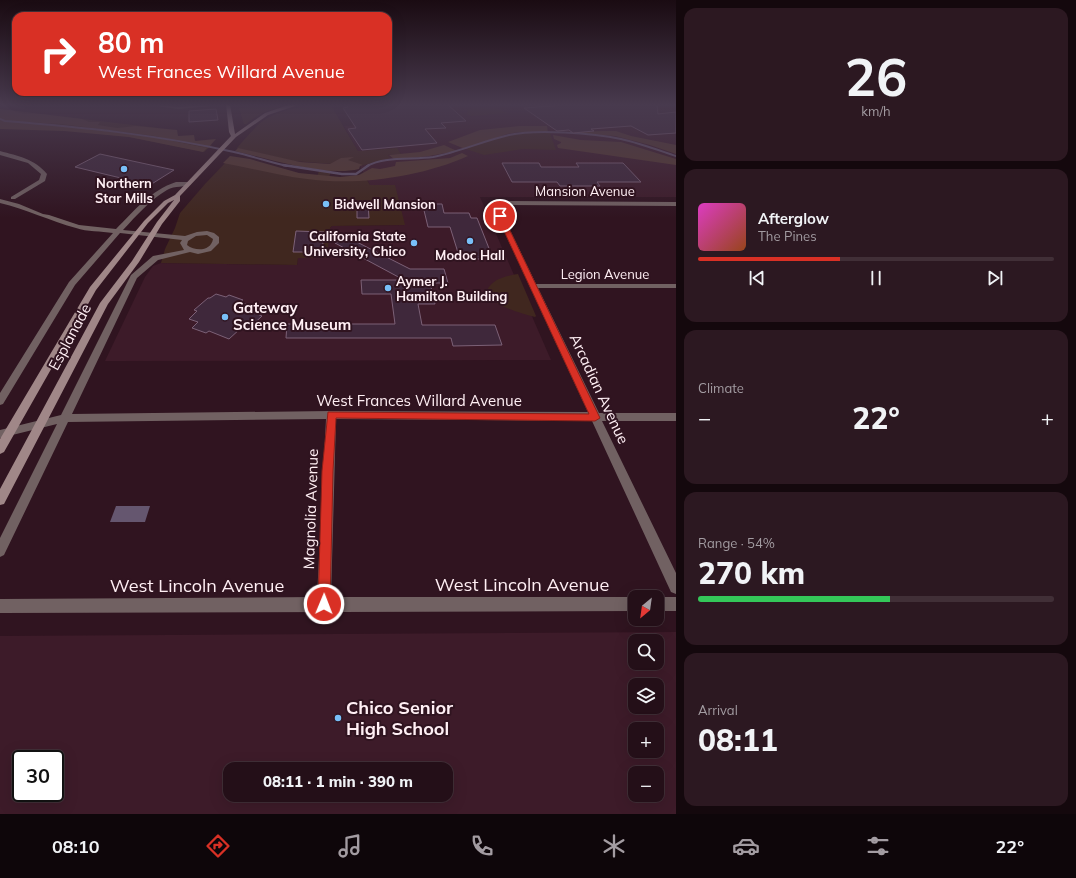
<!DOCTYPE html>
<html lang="en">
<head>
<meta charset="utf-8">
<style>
  :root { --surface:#240f18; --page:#2c1821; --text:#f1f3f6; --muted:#a39ca2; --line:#412f37; --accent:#d93025 }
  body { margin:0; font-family:Mulish,sans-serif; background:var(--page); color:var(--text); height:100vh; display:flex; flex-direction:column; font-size:15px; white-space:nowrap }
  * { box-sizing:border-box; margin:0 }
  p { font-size:13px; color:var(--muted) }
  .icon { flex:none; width:22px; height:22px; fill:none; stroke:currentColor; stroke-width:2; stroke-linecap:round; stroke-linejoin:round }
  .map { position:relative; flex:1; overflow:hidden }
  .details { display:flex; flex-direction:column; gap:8px; padding:8px; background:#14080d; width:400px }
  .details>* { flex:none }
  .top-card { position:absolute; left:12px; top:12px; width:380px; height:84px; border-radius:12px; box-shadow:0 4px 16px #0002,0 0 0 1px var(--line); background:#d93025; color:#fff; overflow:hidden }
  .needle { width:26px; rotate:209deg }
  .fabs { position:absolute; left:628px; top:590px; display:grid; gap:8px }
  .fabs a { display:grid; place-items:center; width:36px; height:36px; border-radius:8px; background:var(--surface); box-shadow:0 4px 16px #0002,0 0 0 1px var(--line); font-size:20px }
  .speed { position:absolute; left:12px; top:750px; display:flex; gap:8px; font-size:20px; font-weight:700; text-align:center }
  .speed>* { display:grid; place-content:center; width:52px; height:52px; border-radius:50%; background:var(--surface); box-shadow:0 4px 16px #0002,0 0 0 1px var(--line); line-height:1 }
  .speed .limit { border:2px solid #111; border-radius:6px; background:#fff; color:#111 }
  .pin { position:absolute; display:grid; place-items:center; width:34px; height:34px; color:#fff; margin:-17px; border:2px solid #fff; border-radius:50%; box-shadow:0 1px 4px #0007 }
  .me { position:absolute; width:44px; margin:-22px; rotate:1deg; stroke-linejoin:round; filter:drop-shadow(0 0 3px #0008) }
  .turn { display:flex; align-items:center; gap:14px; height:84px; padding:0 20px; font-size:18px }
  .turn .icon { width:52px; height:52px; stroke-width:2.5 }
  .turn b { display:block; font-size:28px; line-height:34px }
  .big { font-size:30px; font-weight:800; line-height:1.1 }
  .details .tile { flex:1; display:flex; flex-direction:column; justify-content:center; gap:6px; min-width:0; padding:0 14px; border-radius:12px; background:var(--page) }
  .details .dial { align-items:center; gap:0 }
  .dial b { font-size:52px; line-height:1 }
  .song { display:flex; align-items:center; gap:12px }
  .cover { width:48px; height:48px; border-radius:6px; background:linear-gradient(135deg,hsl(310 70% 55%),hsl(20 70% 35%)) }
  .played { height:4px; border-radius:2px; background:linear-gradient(90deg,var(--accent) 40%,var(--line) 40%) }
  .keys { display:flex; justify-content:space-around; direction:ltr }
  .heat { display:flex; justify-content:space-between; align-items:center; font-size:22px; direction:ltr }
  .charge { height:6px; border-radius:3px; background:linear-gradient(90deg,#34c759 54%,var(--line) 0) }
  .trip { position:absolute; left:223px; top:762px; width:230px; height:40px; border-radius:12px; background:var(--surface); box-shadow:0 4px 16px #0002,0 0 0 1px var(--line); font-weight:800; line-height:40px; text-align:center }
  .tab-bar { display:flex; height:64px; justify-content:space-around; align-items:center; background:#0e060a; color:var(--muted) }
  .tab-bar .icon { width:28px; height:28px }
  .tab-bar .selected { color:var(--accent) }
  .tab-bar b { font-size:18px; color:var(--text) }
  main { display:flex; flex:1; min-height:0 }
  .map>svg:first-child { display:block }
  .built { fill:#3d1b29; fill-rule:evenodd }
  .green { fill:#40271f }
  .forest { fill:#563a30 }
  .water { fill:#65566f }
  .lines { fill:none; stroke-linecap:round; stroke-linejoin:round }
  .stream-far1 { stroke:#65566f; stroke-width:2 }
  .stream { stroke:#65566f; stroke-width:2.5 }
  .building { fill:#3f283b; stroke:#7c6177 }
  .minor { fill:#716162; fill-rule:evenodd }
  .tertiary { fill:#716162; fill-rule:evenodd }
  .secondary { fill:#a08788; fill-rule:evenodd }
  .route { fill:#d93025; stroke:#8d1f18 }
  .poi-dot { fill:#78bff8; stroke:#301420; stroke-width:1.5 }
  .labels { text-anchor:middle; stroke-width:4; stroke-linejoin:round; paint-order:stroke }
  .far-poi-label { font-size:13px; font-weight:bold; fill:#ffeff4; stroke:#301420 }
  .far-street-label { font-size:13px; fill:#ffeff4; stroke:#301420 }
  .poi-label { font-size:15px; font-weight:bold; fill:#ffeff4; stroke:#301420; text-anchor:start }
  .street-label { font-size:15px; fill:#ffeff4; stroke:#301420 }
  .near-street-label { font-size:18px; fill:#ffeff4; stroke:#301420 }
  .near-poi-label { font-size:18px; font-weight:bold; fill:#ffeff4; stroke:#301420; text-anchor:start }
</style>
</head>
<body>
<main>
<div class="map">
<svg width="676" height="814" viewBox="0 0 676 814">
  <rect width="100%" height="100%" fill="#301420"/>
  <path class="built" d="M 399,104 L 676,104 L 676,197 L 480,197 L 551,360 L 105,361 L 145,277 L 153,266 L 161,263 L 297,265 L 298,258 L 332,226 L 404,225 L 370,185 L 360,166 L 390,158 L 387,155 L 401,154 L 396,148 L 358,151 L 344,126 L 414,121 Z
    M 676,632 L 676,814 L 0,814 L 0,636 ZM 635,641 L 657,641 L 657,663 L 635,663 ZM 635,685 L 657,685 L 657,707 L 635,707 ZM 635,729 L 657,729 L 657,751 L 635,751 ZM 21,759 L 55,759 L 55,793 L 21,793 ZM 230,769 L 446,769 L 446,795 L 230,795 ZM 635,773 L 657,773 L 657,795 L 635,795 Z"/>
  <path class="green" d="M 292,104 C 272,109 262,111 246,124 L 244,124 L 239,108 Z
    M 316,104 L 330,104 L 358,151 L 397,148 L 401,154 L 388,155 L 391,158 L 360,166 L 293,161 L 237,148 C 244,140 251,132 258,125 C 273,111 297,108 316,104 Z
    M 485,108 L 498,109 L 507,113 L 472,116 L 466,114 L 469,109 Z
    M 0,109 L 158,128 L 177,136 L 212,145 L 204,152 L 130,137 L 65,130 L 0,128 Z
    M 520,133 L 550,133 L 556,150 L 523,149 L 484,155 L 466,149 L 508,135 Z
    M 228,160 L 317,177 L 321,165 L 332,166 L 329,178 L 367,180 L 370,185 L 395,185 L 405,225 L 332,226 L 330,228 L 327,258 L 298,258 L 297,265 L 161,263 L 165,249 L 175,228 L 180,213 L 205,184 Z
    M 518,274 L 536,316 L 535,317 C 521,313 495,306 486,295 C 488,280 505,276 518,274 Z"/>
  <path class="forest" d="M 0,109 L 82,119 L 89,122 L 100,122 L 98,125 L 117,128 L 136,126 L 177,130 L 178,136 L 194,135 L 195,141 L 216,139 L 208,148 L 155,136 L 61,124 L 7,121 L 0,118 Z
    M 0,120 L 34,124 L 60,125 L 153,137 L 207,148 L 203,152 L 129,137 L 64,131 L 0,129 Z
    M 519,126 L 547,126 L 548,133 L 519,132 L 507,134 L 465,149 L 448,142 L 480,130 Z
    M 603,131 L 616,131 L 631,136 L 676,145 L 676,154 L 650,145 L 615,136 L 567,132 Z
    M 553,135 L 581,140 L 621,142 L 676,159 L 676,165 L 558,148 L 557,145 L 561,143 L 561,142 L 554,139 Z
    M 444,145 L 457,151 L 429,156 L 395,160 L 389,155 L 420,152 Z
    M 238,148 L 300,162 L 330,164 L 341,158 L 354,157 L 348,160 L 363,165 L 360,166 L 359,169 C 326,177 269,159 235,151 Z
    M 462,153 L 468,156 C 421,177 358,186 307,179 C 279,176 251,168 223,163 L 230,156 L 250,159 L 299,173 L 340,177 L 359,175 L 372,168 L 380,169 L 395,166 L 396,162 L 450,158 Z"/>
  <path class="water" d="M 116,506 L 150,506 L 145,522 L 110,522 Z"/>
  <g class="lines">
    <path class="stream-far1" d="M 0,119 L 5,121 C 82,127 159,135 234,152 C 252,156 269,162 287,166
      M 367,166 C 384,156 413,160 433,157 C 459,152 483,141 509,135 C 536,129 593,133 621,139 C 639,143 658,150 676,156"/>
    <path class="stream" d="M 283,165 L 342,174 L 356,174 L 369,165"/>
  </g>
  <path class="building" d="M 346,104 L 447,104 L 466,121 L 441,123 L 446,128 L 425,129 L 437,143 L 362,150 L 348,129 L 356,128 L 343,108 L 348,107 Z
    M 577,104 L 657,104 L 658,114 L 676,112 L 676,133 L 648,135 L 631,126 L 591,129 L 594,131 L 573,133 L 569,130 L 557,131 L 524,108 Z
    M 216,109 L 218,120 L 189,122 L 189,111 Z
    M 100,154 L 174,170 L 150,185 L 75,167 Z
    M 502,163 L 539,163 L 541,167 L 579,167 L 576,163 L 623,163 L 641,182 L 597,182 L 600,186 L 560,186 L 557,182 L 512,182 Z
    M 422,202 L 435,202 L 436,204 L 442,204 L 444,213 L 469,213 L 471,218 L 477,218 L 492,256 L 479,256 L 481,259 L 460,259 L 450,227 L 428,227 Z
    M 357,203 L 368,203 L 369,218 L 357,218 Z
    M 296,231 L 324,232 L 322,252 L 293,252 Z
    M 347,237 L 410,269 L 444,269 L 448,283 L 430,283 L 435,304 L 418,304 L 422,325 L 495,325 L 502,345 L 453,346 L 451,338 L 286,338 L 287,324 L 395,324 L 391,294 L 362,294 L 361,280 L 404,280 L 335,243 Z
    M 216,294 L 226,297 L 229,295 L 243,300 L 240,302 L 254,307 L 250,311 L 262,316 L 247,330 L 241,328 L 229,339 L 209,331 L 206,333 L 192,328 L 198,322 L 189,319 L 197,311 L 194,310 L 208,298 L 210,298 Z"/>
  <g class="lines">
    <path class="minor" d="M 0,151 C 18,156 35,159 47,174 L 45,181 L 15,199 L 11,199 L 11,197 L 39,180 L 41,174 L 28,163 L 0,155 Z
      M 176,182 L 188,182 L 191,184 C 185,188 175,185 167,190 C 150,200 137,215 123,230 L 185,236 L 197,232 L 207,231 L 214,233 L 219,237 L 219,243 L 211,251 L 198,254 L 190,252 L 158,260 L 137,278 L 72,414 L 331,411 L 588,412 L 491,203 L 494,201 L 676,202 L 676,206 L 498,205 L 536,284 L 676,284 L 676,288 L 538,288 L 599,413 L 676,413 L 676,421 L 602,421 L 676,573 L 676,594 L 671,592 L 592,421 L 336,419 L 331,597 L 635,597 L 635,611 L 0,613 L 0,599 L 317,597 L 326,419 L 68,422 L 4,555 L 0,557 L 0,538 L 57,424 L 0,438 L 0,430 L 61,415 L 131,275 L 153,256 L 184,250 L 180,243 L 182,240 L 120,233 L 75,285 L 3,404 L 0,405 L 0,393 L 69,282 L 113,233 C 101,231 87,232 76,228 C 50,221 26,209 0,203 L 0,199 L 19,204 L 43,214 L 49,215 L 79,225 L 116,229 C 134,211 151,190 176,182 ZM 207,235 L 213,239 C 211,251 196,252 187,245 L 188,241 L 196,236 Z
      M 657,597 L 676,597 L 676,611 L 657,611 Z"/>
    <path class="tertiary" d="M 143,104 L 178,107 L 234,104 L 178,109 Z"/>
    <path class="secondary" d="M 226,104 L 230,104 L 235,134 L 265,113 L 288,105 L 301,104 L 268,115 L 236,137 L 180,196 L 180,201 L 162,224 L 139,262 L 108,304 L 4,504 L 0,505 L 0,489 L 100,303 L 132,261 L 157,222 L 174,200 L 168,203 L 148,223 L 96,290 L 4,452 L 0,454 L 0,439 L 90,287 L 144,221 L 164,201 L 175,195 L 231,136 L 229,132 Z"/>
  </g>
  <linearGradient id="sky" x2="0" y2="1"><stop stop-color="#1a0b12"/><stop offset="0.48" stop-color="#483a4e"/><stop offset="1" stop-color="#483a4e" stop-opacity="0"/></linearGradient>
  <rect width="676" height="218" fill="url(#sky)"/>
  <path class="route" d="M 498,214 L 503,216 L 600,418 L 595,421 L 336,418 L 333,471 L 330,604 L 329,608 L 324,610 L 320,608 L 318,604 L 322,471 L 328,412 L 589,414 L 497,216 Z"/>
  <g class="poi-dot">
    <circle cx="124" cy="169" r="4"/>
    <circle cx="326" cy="204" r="4"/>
    <circle cx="470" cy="241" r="4"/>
    <circle cx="414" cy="243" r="4"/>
    <circle cx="388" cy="288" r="4"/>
    <circle cx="225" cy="317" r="4"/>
    <circle cx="338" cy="718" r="4"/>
  </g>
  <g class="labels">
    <g class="far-poi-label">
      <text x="124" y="188">Northern<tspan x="124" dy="15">Star Mills</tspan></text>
      <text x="334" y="209" text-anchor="start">Bidwell Mansion</text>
      <text x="406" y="241" text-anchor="end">California State<tspan x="406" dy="15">University, Chico</tspan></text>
      <text x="470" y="260">Modoc Hall</text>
      <text x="396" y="286" text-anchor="start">Aymer J.<tspan x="396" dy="15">Hamilton Building</tspan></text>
    </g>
    <g class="far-street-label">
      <text x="585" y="196">Mansion Avenue</text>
      <text x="605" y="279">Legion Avenue</text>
    </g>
    <g class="poi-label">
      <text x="233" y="313">Gateway<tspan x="233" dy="17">Science Museum</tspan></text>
    </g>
    <g class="street-label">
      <text transform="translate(70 337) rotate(-62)" y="5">Esplanade</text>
      <text transform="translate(599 389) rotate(65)" y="5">Arcadian Avenue</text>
      <text x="419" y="406">West Frances Willard Avenue</text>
      <text transform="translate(311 509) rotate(-88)" y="5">Magnolia Avenue</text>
    </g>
    <g class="near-street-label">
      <text x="522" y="591">West Lincoln Avenue</text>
      <text x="197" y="592">West Lincoln Avenue</text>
    </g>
    <g class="near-poi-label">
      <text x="346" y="714">Chico Senior<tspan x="346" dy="21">High School</tspan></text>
    </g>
  </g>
</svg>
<div class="fabs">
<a><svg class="needle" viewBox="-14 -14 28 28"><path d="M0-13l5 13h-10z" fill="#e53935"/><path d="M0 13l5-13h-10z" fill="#a39ca2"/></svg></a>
<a><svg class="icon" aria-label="search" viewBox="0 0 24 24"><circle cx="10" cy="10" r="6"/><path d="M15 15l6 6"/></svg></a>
<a><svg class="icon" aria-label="layers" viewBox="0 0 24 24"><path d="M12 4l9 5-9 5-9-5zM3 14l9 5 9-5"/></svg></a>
<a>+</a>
<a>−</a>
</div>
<div class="speed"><div class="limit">30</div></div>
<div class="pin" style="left:500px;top:216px;background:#d93025"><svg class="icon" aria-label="arrive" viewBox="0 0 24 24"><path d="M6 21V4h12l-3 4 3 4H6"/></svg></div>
<svg class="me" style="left:324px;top:604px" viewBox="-20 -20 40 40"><circle r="17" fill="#d93025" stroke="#fff" stroke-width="3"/><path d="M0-11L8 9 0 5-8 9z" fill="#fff"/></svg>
<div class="trip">08:11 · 1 min · 390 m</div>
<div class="top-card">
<div class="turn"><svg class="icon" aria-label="right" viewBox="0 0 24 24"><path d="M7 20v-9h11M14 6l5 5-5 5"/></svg><div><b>80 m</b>West Frances Willard Avenue</div></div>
</div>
</div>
<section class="details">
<div class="tile dial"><b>26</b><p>km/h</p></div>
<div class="tile">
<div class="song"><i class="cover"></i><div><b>Afterglow</b><p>The Pines</p></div></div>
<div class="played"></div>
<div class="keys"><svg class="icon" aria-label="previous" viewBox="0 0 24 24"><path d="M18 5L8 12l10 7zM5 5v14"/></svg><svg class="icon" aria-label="pause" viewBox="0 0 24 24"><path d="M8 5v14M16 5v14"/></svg><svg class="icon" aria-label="next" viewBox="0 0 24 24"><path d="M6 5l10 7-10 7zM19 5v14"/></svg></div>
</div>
<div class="tile"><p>Climate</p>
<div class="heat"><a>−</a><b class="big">22°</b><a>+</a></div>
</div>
<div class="tile"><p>Range · 54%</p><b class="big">270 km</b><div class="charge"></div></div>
<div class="tile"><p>Arrival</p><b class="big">08:11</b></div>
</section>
</main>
<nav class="tab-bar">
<b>08:10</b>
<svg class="icon selected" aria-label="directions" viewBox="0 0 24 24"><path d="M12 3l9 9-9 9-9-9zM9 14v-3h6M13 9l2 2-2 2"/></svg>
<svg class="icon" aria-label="music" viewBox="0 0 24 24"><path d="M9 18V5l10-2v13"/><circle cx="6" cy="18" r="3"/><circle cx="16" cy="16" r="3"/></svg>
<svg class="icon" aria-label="phone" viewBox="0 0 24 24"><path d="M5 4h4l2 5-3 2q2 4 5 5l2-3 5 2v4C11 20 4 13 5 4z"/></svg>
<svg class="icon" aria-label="climate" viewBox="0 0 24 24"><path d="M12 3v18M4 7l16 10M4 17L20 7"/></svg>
<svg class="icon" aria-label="car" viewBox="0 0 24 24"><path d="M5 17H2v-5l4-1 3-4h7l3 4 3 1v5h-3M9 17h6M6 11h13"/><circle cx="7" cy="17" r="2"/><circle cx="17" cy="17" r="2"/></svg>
<svg class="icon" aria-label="filters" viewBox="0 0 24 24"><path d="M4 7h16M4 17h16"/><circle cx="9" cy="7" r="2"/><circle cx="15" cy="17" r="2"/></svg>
<b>22°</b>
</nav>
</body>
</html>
